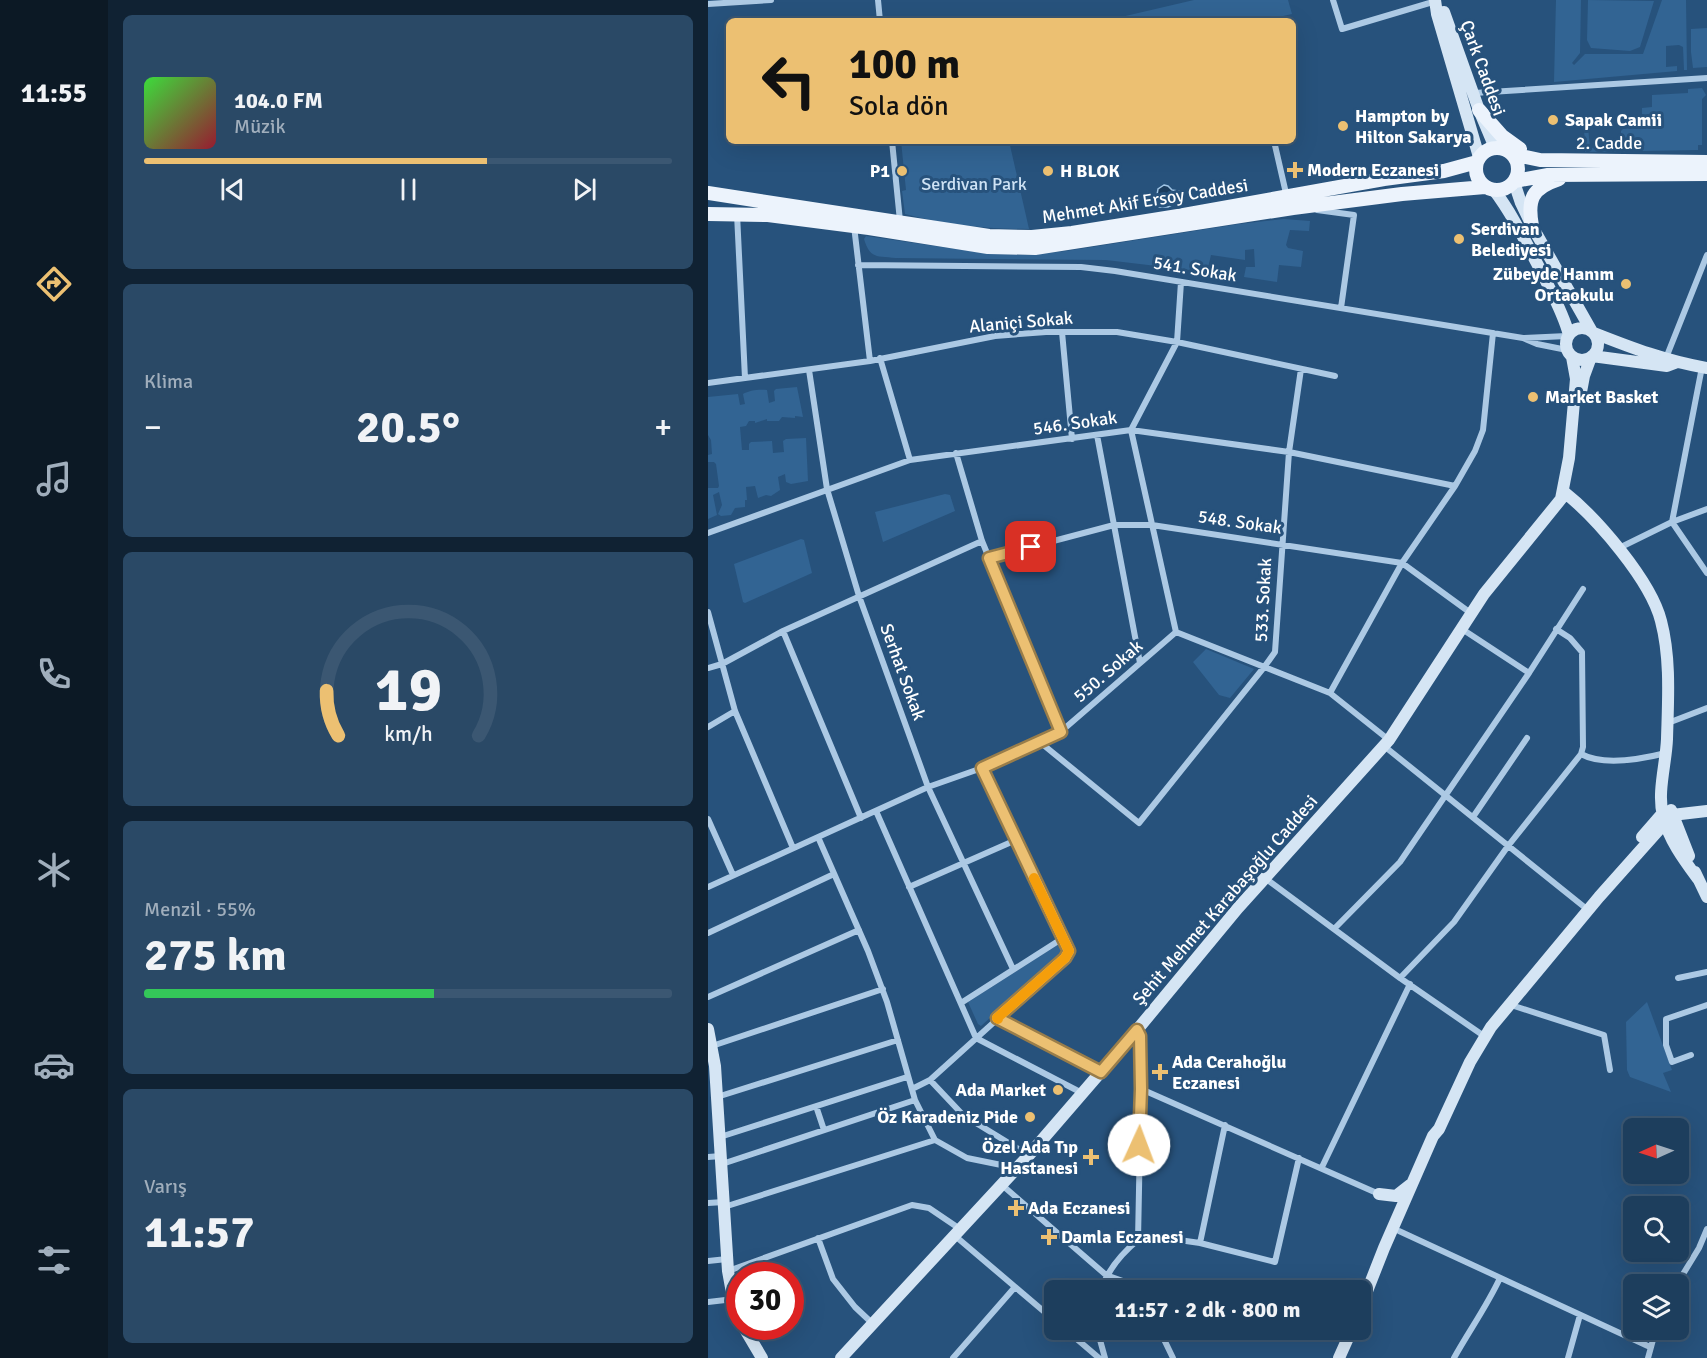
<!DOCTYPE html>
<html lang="tr">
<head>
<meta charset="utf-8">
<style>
  :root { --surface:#1d3e5d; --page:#2a4966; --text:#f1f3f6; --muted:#a0aebc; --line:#3b5772; --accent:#ecc072 }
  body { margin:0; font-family:Signika,sans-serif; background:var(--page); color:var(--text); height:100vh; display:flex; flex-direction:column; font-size:22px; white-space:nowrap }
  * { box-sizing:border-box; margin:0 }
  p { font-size:20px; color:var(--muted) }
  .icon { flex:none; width:33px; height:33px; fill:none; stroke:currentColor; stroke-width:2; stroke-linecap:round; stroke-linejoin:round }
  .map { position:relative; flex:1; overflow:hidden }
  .sheet { display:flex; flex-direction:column; gap:15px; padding:15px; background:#102233; width:600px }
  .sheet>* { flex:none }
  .top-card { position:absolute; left:18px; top:18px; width:570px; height:126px; border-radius:9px; box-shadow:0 6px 24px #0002,0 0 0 2px var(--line); background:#ecc072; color:#111; overflow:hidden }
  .needle { width:39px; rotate:267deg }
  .buttons { position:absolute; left:915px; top:1118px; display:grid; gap:12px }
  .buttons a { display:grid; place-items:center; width:66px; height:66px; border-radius:9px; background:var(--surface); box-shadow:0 6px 24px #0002,0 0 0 2px var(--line); font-size:30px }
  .speed { position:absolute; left:18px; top:1262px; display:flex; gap:12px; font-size:30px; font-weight:700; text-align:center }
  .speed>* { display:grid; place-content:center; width:78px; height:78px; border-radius:50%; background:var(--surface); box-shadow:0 6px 24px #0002,0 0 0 2px var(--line); line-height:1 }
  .speed .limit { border:9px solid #d22; background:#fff; color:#111 }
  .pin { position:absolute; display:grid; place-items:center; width:51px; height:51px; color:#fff; margin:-26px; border-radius:12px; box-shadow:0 3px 9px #0006 }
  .me { position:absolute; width:66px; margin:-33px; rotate:2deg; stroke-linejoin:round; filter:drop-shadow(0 0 4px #0008) }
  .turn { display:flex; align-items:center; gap:21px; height:126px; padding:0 24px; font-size:27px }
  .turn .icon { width:78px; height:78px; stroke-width:2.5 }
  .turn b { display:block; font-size:42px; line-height:51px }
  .big { font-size:45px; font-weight:700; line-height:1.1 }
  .sheet .card { flex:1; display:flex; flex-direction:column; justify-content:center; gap:9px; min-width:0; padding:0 21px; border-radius:9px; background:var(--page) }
  .sheet .dial { align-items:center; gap:0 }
  .dial svg { height:156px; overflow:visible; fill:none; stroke:var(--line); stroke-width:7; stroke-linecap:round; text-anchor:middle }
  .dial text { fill:var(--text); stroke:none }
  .song { display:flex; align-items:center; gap:18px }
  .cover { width:72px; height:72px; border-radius:9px; background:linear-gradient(135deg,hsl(120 70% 55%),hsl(350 70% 35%)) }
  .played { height:6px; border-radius:3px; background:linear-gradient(90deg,var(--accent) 65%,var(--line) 65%) }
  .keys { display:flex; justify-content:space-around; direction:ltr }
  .heat { display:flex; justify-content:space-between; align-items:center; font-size:33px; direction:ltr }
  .charge { height:9px; border-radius:4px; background:linear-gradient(90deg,#34c759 55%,var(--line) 0) }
  .trip { position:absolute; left:336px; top:1280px; width:327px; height:60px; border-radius:9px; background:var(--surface); box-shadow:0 6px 24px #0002,0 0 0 2px var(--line); font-weight:700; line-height:60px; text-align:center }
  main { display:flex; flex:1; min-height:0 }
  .tabs { display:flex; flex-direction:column; width:108px; justify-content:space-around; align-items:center; background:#0c1925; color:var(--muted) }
  .tabs .icon { width:42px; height:42px }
  .tabs .current { color:var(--accent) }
  .tabs b { font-size:27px; color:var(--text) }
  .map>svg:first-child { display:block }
  .green { fill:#326493 }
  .water { fill:#1b3c5d; stroke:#a0c5e5; stroke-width:1.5 }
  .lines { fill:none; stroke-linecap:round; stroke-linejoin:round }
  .street { stroke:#acc9e4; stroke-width:6 }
  .secondary { stroke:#d5e5f4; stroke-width:12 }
  .primary { stroke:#ecf3fc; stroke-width:14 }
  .route-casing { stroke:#997d4a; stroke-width:15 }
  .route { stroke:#ecc072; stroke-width:10 }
  .slow { stroke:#f59e0b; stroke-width:10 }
  .poi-dot { fill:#ecc072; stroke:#27527c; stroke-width:2 }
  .labels { text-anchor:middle; stroke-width:6; stroke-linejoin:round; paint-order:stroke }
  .street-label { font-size:18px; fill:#fff; stroke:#27527c }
  .poi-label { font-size:18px; font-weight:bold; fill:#fff; stroke:#27527c; text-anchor:start }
  .park-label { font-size:18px; fill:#cee2f4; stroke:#27527c }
</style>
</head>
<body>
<main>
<nav class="tabs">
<b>11:55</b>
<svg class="icon current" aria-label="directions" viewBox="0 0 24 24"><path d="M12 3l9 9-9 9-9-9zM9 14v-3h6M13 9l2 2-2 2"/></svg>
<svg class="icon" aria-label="music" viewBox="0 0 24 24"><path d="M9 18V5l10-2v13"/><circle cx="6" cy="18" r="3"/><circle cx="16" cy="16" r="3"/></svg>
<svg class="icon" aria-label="phone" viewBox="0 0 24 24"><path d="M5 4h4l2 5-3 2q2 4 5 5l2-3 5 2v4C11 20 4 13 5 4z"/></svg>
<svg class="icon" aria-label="climate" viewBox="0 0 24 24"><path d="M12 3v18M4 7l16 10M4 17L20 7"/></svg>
<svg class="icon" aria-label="car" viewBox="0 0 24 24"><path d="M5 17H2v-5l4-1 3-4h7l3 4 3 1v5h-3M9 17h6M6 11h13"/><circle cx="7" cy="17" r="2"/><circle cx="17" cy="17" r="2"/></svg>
<svg class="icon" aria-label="filters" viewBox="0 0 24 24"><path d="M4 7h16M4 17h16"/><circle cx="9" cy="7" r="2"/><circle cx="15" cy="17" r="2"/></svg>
</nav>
<section class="sheet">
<div class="card">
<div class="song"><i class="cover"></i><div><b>104.0 FM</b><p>Müzik</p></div></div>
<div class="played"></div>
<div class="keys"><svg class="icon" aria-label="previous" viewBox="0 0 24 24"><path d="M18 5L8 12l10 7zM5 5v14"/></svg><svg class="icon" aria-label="pause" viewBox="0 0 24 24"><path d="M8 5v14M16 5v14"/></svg><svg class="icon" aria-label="next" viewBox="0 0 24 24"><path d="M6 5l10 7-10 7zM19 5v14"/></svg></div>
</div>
<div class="card"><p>Klima</p>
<div class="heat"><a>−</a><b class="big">20.5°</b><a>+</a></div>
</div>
<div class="card dial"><svg viewBox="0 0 100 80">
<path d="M14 69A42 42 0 1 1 86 69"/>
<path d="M14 69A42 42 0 0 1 8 46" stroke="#ecc072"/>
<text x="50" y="56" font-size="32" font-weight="700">19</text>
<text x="50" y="72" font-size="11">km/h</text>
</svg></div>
<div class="card"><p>Menzil · 55%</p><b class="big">275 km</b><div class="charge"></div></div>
<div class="card"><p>Varış</p><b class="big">11:57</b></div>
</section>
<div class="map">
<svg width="999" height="1358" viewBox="0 0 999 1358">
  <rect width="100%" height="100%" fill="#27527c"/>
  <path class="green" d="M 486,0 L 580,0 L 584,14 L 553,21 L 396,21 Z
    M 848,0 L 873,0 L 872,53 L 864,63 L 866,65 L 877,54 L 935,54 L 954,0 L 978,0 L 979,70 L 976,70 L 975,47 L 971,45 L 958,46 L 958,67 L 969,66 L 969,71 L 846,82 Z
    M 880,0 L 946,1 L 932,47 L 922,51 L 883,48 L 879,40 Z
    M 999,28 L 999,67 L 985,68 L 983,52 L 983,29 Z
    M 994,88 L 998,95 L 994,99 L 994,145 L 990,145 L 990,150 L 877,152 L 876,126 L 880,127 L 882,148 L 913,146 L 913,140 L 925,144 L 926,142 L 913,138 L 913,131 L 915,129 L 934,127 L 934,108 L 944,107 L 944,95 L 980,93 L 980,89 Z
    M 193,141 L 301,141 L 321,229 C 278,229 238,225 197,214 L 194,191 L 198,190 Z
    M 576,219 L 602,221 L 601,231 L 582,230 L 578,245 L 580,248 L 595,251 L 593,267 L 571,265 L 569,282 L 536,277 L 538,267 L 547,267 L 546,249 L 537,250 L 537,260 L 503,255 L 499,272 L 398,260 L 188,258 C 169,256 162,259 156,239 L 158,236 L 283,254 L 321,255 L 358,251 L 531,224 Z
    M 89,387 L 95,417 L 87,416 L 87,418 L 74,417 L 71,421 L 59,421 L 59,419 L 47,423 L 47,421 L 41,421 L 38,426 L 32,427 L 34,450 L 41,450 L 41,444 L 43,442 L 64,441 L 65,453 L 76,452 L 75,441 L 78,439 L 98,438 L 100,481 L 83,484 L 78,482 L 77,474 L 70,477 L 72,490 L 63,496 L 58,495 L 50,498 L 47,486 L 38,487 L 39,500 L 37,500 L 37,507 L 27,508 L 23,515 L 13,516 L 10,514 L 14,505 L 11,492 L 5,495 L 9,515 L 0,519 L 0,488 L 10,488 L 11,486 L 8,464 L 6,462 L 0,462 L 0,455 L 4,454 L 3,440 L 0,435 L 0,397 L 30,394 L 32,405 L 37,404 L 35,394 C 41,390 52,389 59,390 L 61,403 L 67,401 L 66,391 L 68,389 Z
    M 237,494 L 242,495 L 247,511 L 175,542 L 167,512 Z
    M 93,539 L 96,540 L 104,573 L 37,603 L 35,602 L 26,564 Z
    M 498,649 L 546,669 L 522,698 L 511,695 L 485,662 Z
    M 351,944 L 356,951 L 273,1026 L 270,1024 L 260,1002 Z
    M 939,1002 L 964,1070 L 955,1073 L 963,1092 L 922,1077 L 919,1070 L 918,1022 Z"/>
  <path class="water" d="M 456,185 L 460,186 L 464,190 L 471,191 L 468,203 L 460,207 L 450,207 L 442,198 L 449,195 L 450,189 Z"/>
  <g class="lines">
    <path class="street" d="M 170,0 L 172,21
      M 625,0 L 634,29 L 728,1
      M 0,4 L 63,0
      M 766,93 L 999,78
      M 184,141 L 192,221
      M 566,141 L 577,189 L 580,196
      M 609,210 L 646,215 L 633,308
      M 29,214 L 37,378
      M 146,226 L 162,361
      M 150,265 L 373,267 L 407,271 L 815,338 L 829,344 L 859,350
      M 354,332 L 364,439
      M 816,338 L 859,336
      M 172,358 L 202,460
      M 958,358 L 999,255
      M 994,367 L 964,522 L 999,573
      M 101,370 L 119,489 L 151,596 L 220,787 L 305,969
      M 0,383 L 162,361 L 287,336 L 338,332 L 409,332 L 469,342 L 627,376
      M 389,435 L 432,663
      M 248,453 L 274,541 L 353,732
      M 0,533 L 202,460 L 423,430 L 581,452 L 747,486
      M 909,549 L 964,522 L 999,509
      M 281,558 L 406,525 L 444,525 L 694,563 L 764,614
      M 0,612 L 27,711 L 85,848
      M 754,629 L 821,673
      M 75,631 L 153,818
      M 468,632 L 423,430 L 469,342 L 473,282
      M 0,668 L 14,664 L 75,631 L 274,541
      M 622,693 L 694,563 L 747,486 L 767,451 L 775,430 L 785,333
      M 960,723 L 999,708
      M 0,727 L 27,711
      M 333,743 L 431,823 L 557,666 L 567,652 L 581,452 L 593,369
      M 676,746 L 880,910
      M 873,754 C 895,766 934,759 958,753
      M 168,811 L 268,1038 L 374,1093
      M 765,817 L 819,738
      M 0,819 L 25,875
      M 110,837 L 160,951 L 179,1002 L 207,1100 L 227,1140
      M 557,878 L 692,978 L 776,1036
      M 0,887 L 220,787 L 274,768 L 349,735 L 468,632 L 622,693 L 681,740
      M 201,887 L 308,840
      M 626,929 L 692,862 L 821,673 L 875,589
      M 0,933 L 126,874
      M 692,978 L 746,922 L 800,846 L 873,754 L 875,747 L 874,652 L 862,638 L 848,629
      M 970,978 L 999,972
      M 0,997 L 151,930
      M 253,1003 L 355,938
      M 803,1005 L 896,1035 L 902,1070
      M 289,1018 L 393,1072
      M 4,1046 L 175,989
      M 983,1055 L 964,1062 L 958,1045 L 958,1019 L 999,1005
      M 222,1080 L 255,1115 L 320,1155
      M 204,1089 L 222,1080 L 357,958 L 361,951 L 274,768
      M 433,1089 L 671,1194
      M 9,1097 L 190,1040
      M 108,1106 L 116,1130
      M 12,1137 L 199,1077
      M 0,1157 L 13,1156
      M 14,1164 L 207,1100
      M 614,1167 L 702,984
      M 294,1185 L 398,1275 L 440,1290
      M 0,1203 L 16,1202
      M 16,1207 L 227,1140 L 259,1158 L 308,1168
      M 691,1231 L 942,1347
      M 246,1235 L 346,1320
      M 110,1238 L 125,1279 L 147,1307 L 164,1323
      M 430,1240 L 471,1240 L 492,1243 L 567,1262 L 591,1158
      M 492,1243 L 517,1125
      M 0,1261 L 19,1259
      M 20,1271 L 204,1205 L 221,1208 L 252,1229
      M 969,1284 L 991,1248 L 999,1229
      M 393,1290 C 400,1269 413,1254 430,1240 L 433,1089 L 432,1036 L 429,1030
      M 0,1302 L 26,1299
      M 357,1329 L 391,1358
      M 389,1329 L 397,1358
      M 451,1329 L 465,1358
      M 245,1358 L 307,1287
      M 746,1358 C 761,1331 779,1306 792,1278
      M 860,1358 L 872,1315
      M 940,1358 L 948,1329"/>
    <path class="secondary" d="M 727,0 L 729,14 L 771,157
      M 736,12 L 771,110 L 787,148
      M 806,182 L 813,203 L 824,226 L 883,330
      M 786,190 C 805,215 818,243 833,271 C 843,292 855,312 861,335
      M858 344a16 16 0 1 1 32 0a16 16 0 1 1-32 0Z
      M 886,333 C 924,348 958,361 999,368
      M 884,356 L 959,366 L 967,363
      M 873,392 L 876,376 L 883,357
      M 856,492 C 889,518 943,581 953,621 C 963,659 960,701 959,739 C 958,764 949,792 955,816 C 961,840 976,860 990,879
      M 963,810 L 981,856
      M 934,837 L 954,814 L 964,815 L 999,811
      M 987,872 L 999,897
      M 0,1029 L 7,1066 L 20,1271 L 24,1293 L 32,1317
      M 671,1194 L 688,1196 L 702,1185
      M 652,1309 L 676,1248 L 725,1136 L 731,1129 L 762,1062 L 783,1027 L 891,897 L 964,815
      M 35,1326 L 54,1358
      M 133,1358 L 321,1155 L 429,1030 L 530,908 L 681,740 L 776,594 L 853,499 L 861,458 L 868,379 L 864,357
      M 631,1358 L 644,1329"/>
    <path class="primary" d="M 771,110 L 794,136 L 812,149
      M768 169a21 21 0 1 1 42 0a21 21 0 1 1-42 0Z
      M 804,154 L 832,160 L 999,162
      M 807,181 L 840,175 L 999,174
      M 0,193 L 281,236 L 324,237 L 364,233 L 470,216 L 676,179 L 736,171 L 769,162
      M 0,214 L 60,215 L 161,228 L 280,247 L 327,248 L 585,208 L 694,194 L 777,187
      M 824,226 C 819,199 824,188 851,179"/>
  </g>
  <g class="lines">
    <defs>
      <path id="route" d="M 323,547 L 281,558 L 353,732 L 274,768 L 361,951 L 357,958 L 289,1018 L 393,1072 L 429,1030 L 432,1036 L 433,1089 L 431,1145"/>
    </defs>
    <use href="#route" class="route-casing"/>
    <use href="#route" class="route"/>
    <path class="slow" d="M 290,1019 L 289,1018 L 357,958 L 361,951 L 326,878"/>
  </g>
  <g class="poi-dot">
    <circle cx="845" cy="120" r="6"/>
    <circle cx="635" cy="126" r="6"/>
    <path d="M584 161h6v6h6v6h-6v6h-6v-6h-6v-6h6z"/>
    <circle cx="194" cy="171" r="6"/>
    <circle cx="340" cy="171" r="6"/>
    <circle cx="751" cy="239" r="6"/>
    <circle cx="918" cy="284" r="6"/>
    <circle cx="825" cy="397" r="6"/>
    <path d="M449 1063h6v6h6v6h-6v6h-6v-6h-6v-6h6z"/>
    <circle cx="350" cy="1090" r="6"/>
    <circle cx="322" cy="1117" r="6"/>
    <path d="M380 1148h6v6h6v6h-6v6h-6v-6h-6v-6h6z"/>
    <path d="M305 1199h6v6h6v6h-6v6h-6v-6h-6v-6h6z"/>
    <path d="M338 1228h6v6h6v6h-6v6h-6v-6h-6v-6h6z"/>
  </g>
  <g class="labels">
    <g class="street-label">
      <text transform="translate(775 68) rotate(70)" y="6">Çark Caddesi</text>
      <text x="901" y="149">2. Cadde</text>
      <text transform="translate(437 201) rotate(-9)" y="6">Mehmet Akif Ersoy Caddesi</text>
      <text transform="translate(487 269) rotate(9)" y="6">541. Sokak</text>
      <text transform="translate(313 322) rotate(-5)" y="6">Alaniçi Sokak</text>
      <text transform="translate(367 423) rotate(-8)" y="6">546. Sokak</text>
      <text transform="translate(532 522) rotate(8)" y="6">548. Sokak</text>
      <text transform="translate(555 600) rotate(-87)" y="6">533. Sokak</text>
      <text transform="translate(400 671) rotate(-41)" y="6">550. Sokak</text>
      <text transform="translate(195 672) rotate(70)" y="6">Serhat Sokak</text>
      <text transform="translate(517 900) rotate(-49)" y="6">Şehit Mehmet Karabaşoğlu Caddesi</text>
    </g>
    <g class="poi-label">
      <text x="647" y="122">Hampton by<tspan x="647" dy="21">Hilton Sakarya</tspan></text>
      <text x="857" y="126">Sapak Camii</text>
      <text x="599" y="176">Modern Eczanesi</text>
      <text x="182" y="177" text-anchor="end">P1</text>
      <text x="352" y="177">H BLOK</text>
      <text x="763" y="235">Serdivan<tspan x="763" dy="21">Belediyesi</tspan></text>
      <text x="906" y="280" text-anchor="end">Zübeyde Hanım<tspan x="906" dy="21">Ortaokulu</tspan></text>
      <text x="837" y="403">Market Basket</text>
      <text x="464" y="1068">Ada Cerahoğlu<tspan x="464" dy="21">Eczanesi</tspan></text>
      <text x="338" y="1096" text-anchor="end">Ada Market</text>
      <text x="310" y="1123" text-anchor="end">Öz Karadeniz Pide</text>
      <text x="370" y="1153" text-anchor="end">Özel Ada Tıp<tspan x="370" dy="21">Hastanesi</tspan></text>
      <text x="320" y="1214">Ada Eczanesi</text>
      <text x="353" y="1243">Damla Eczanesi</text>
    </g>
    <g class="park-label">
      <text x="266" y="190">Serdivan Park</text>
    </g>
  </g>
</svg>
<div class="buttons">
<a><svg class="needle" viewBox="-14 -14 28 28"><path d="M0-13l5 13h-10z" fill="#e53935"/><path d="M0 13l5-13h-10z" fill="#a0aebc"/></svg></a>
<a><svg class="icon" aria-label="search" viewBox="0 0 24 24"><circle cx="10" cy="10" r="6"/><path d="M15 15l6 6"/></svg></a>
<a><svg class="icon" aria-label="layers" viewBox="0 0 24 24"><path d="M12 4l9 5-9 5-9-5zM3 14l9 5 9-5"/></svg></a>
</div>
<div class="speed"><div class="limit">30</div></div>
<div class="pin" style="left:323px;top:547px;background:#d93025"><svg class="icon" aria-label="arrive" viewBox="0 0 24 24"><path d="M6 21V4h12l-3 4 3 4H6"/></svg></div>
<svg class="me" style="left:431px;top:1145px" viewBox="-20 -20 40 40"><circle r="19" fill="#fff"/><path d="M0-13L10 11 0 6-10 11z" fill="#ecc072"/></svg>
<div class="trip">11:57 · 2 dk · 800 m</div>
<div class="top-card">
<div class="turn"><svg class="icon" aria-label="left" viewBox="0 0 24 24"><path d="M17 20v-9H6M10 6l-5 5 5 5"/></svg><div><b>100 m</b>Sola dön</div></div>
</div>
</div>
</main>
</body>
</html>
